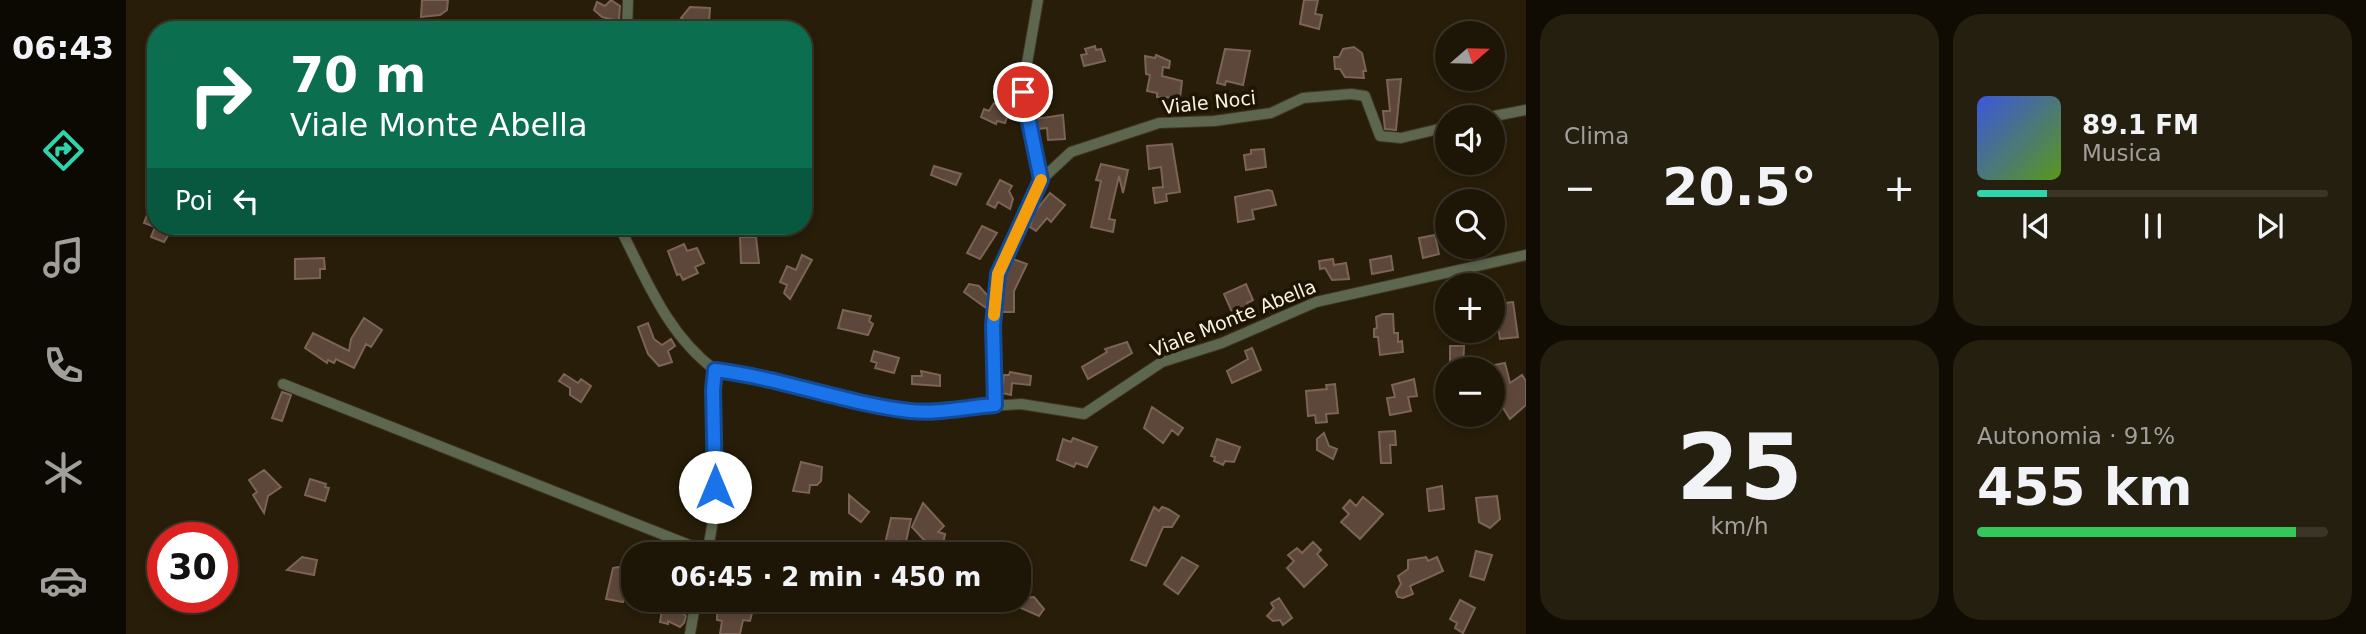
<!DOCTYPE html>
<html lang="it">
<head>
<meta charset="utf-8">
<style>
  :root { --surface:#1d1606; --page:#251f10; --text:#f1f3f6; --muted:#a09f9b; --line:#3b3528; --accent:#2ed4ab }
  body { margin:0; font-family:"DejaVu Sans",sans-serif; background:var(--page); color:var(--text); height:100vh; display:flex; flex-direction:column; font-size:26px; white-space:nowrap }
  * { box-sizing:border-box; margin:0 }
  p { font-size:23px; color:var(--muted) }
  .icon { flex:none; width:38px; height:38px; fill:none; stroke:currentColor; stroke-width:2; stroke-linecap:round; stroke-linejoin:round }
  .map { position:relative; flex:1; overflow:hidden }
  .panel { display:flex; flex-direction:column; gap:14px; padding:14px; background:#100c03; width:840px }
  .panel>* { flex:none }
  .guide { position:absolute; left:21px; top:21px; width:665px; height:214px; border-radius:28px; box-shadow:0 4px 10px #0003,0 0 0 2px var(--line); background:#0b6e4f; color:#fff; overflow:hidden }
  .needle { width:46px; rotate:70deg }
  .fabs { position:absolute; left:1309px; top:21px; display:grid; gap:14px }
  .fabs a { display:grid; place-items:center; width:70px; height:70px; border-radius:50%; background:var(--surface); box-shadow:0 4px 10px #0003,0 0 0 2px var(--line); font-size:35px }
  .speed { position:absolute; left:21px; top:522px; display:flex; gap:14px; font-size:35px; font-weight:700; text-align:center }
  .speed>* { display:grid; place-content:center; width:91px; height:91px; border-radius:50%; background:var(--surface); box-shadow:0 4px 10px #0003,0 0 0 2px var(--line); line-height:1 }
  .speed .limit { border:10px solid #d22; background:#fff; color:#111 }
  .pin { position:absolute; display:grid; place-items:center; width:60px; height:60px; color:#fff; margin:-30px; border:4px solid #fff; border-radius:50%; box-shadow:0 2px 7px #0007 }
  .me { position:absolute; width:77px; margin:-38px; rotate:0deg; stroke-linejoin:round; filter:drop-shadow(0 0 5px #0008) }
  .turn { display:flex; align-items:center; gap:24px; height:147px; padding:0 28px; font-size:32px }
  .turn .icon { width:91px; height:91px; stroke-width:2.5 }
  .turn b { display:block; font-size:49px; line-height:60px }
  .then { display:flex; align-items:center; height:66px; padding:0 28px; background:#0003; gap:14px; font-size:26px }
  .big { font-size:52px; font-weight:700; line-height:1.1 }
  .panel .tile { flex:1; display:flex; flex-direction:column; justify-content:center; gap:10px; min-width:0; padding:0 24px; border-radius:28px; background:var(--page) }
  .panel .dial { align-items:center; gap:0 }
  .dial b { font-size:91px; line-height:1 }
  .song { display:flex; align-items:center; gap:21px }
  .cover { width:84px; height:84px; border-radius:10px; background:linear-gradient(135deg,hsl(230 70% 55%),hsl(90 70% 35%)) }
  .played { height:7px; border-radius:4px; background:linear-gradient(90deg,var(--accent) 20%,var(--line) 20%) }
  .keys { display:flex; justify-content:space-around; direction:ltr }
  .heat { display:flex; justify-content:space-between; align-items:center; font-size:38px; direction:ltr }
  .charge { height:10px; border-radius:5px; background:linear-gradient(90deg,#34c759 91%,var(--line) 0) }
  .panel .tiles { flex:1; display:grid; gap:14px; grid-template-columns:repeat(2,1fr) }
  .trip { position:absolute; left:495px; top:542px; width:410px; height:70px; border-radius:28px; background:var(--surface); box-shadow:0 4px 10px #0003,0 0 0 2px var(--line); font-weight:700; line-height:70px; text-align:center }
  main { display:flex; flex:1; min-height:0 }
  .menu { display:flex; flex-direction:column; width:126px; justify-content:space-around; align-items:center; background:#0c0902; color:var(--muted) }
  .menu .icon { width:49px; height:49px }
  .menu .on { color:var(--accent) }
  .menu b { font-size:32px; color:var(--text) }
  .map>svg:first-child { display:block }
  .building { fill:#5d473a; stroke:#7b6356; stroke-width:2 }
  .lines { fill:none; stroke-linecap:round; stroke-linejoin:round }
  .minor-casing { stroke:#403723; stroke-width:12 }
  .minor { stroke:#5d664f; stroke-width:10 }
  .route-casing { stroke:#114b97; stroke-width:18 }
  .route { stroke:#1a73e8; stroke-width:12 }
  .slow { stroke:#f59e0b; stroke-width:12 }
  .labels { text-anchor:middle; stroke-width:7; stroke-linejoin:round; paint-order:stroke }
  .street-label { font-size:19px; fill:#f9f2e5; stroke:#1e1402 }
</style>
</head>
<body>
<main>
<nav class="menu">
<b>06:43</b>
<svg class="icon on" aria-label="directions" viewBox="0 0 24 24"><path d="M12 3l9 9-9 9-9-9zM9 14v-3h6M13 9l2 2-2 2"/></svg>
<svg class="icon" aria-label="music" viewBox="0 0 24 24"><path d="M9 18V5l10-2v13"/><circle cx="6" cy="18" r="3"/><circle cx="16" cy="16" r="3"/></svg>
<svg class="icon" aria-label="phone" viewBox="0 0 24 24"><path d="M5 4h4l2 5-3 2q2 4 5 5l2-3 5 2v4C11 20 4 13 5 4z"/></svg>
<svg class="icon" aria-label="climate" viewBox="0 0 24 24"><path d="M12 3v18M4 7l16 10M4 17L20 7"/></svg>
<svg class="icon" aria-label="car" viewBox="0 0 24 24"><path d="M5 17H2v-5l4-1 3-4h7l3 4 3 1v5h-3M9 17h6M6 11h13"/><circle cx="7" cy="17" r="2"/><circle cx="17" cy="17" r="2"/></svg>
</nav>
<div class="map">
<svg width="1400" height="634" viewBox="0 0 1400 634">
  <rect width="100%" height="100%" fill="#271d08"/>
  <path class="building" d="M 296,0 L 322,0 L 321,10 L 314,15 L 295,17 Z
    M 485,0 L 494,6 L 493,21 L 476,17 L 468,10 L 471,2 L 479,6 Z
    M 1178,0 L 1192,0 L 1189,14 L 1196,15 L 1193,29 L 1174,24 Z
    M 564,7 L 584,8 L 583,23 L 560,21 L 555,18 Z
    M 969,46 L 970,50 L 975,49 L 979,61 L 958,66 L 955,55 L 961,54 L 959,49 Z
    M 1228,47 L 1236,53 L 1240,71 L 1237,71 L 1238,78 L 1219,77 L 1214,69 L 1209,69 L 1208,57 L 1213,57 L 1217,49 Z
    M 1099,49 L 1124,51 L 1117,85 L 1100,81 L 1099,85 L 1091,83 Z
    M 1030,55 L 1044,61 L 1043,68 L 1037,67 L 1036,76 L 1056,81 L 1054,98 L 1031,97 L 1031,93 L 1021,91 L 1024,75 L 1020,74 L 1019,56 L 1029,58 Z
    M 1275,79 L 1270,130 L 1259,129 L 1257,111 L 1264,111 L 1261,80 Z
    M 868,103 L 884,109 L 879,123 L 871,121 L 870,124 L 855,117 L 858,109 L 863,111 Z
    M 937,115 L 939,139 L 922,140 L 921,128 L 912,129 L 909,119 Z
    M 1046,144 L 1054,192 L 1040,194 L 1041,201 L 1029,203 L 1027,188 L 1037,187 L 1035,167 L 1023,169 L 1021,146 Z
    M 1138,149 L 1140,167 L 1120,170 L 1118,155 L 1125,154 L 1125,150 Z
    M 975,164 L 1002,170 L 997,193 L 993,176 L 983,219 L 989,220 L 987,232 L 965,227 L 975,181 L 970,180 Z
    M 808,166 L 835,174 L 830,185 L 805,175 Z
    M 874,180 L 886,186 L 883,191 L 887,199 L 884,209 L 872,202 L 869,208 L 861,204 Z
    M 1142,190 L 1146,191 L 1150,205 L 1126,210 L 1128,219 L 1112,222 L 1109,197 Z
    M 924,193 L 939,205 L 925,222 L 921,218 L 910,231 L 904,227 L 908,213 Z
    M 23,210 L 30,212 L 30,226 L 48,226 L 38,242 L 25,237 L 29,227 L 18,223 Z
    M 856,226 L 871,233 L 854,259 L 841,253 Z
    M 1309,235 L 1313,254 L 1297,258 L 1293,238 Z
    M 614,237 L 630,237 L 633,263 L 615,263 Z
    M 558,244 L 561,251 L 571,248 L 578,263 L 569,267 L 572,273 L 557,280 L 554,274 L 551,275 L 542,251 Z
    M 676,255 L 686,260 L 664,299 L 658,293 L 661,285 L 654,282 L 661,266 L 670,270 Z
    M 1265,256 L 1267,270 L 1246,274 L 1244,260 Z
    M 198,258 L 199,269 L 194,269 L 194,278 L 169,279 L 169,259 Z
    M 887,259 L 901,264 L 888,291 L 888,312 L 876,312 L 879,276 Z
    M 1207,259 L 1208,265 L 1220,263 L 1223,279 L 1206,280 L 1199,268 L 1194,269 L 1193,261 Z
    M 843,284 L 853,286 L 862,296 L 860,308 L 838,292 Z
    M 1120,284 L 1127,300 L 1121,303 L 1125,312 L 1109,319 L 1098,294 Z
    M 1387,302 L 1392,337 L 1374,339 L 1368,304 Z
    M 717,310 L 745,316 L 743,321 L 747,324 L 742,335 L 712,328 Z
    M 1257,314 L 1267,314 L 1268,333 L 1272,333 L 1272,342 L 1276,341 L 1277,352 L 1254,355 L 1252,337 L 1248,337 L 1248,329 L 1251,328 L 1250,317 Z
    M 238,318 L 256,330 L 245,347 L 240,344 L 228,368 L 210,359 L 208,363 L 202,360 L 201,363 L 179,348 L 187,333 L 223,351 L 225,339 Z
    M 522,323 L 528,339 L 536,345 L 545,339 L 549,346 L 542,351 L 546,362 L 533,366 L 522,354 L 512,327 Z
    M 1001,342 L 1006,353 L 962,379 L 956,367 L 981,352 L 979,349 Z
    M 1324,346 L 1338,346 L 1337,367 L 1324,368 Z
    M 1126,348 L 1135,370 L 1106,383 L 1101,371 L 1122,359 L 1119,351 Z
    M 748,351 L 773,358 L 768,373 L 749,368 L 751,363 L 745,361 Z
    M 1379,363 L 1384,383 L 1396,375 L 1400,381 L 1400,405 L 1384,419 L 1372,400 L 1374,382 L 1370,382 L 1368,365 Z
    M 795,371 L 814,375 L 814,386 L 786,384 L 786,376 L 796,376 Z
    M 884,372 L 905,376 L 904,385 L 886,383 L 885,395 L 876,393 L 878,375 L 883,375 Z
    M 438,374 L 452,383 L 455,379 L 465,386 L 455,402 L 444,395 L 444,388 L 433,381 Z
    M 1288,379 L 1291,396 L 1282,397 L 1285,411 L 1264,415 L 1261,398 L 1269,397 L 1266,385 Z
    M 1209,384 L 1212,413 L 1200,414 L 1201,422 L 1190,423 L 1189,415 L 1182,416 L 1180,391 L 1201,389 L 1200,385 Z
    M 156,392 L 165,395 L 156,421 L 146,418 Z
    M 1026,407 L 1057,428 L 1052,435 L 1046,430 L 1037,443 L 1018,428 Z
    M 1269,431 L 1270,445 L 1264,445 L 1265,463 L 1255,463 L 1253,432 Z
    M 1198,433 L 1203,446 L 1211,449 L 1207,459 L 1191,450 L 1191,439 Z
    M 947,438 L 971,447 L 961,467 L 950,463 L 948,467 L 931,460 L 937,439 L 945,442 Z
    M 1091,439 L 1114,447 L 1108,462 L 1099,461 L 1097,465 L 1088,461 L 1089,457 L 1085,456 Z
    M 675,462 L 696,467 L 695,481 L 691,485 L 684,485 L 683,493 L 667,491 Z
    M 138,470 L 155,487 L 142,496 L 138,513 L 127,495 L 131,492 L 123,480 Z
    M 184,479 L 200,484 L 199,487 L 203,488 L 199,501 L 179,495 Z
    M 1316,486 L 1318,509 L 1303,511 L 1301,489 Z
    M 723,495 L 743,512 L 735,522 L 723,513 Z
    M 1371,496 L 1374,519 L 1364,528 L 1353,522 L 1350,498 Z
    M 1237,497 L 1257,514 L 1234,539 L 1215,522 L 1223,514 L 1217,508 L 1224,500 L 1230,506 Z
    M 797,503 L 818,526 L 812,532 L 819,534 L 817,545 L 799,541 L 786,527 Z
    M 1028,507 L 1033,511 L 1036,507 L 1042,509 L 1053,516 L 1046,527 L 1037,527 L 1020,566 L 1005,560 Z
    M 765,518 L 785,519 L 779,546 L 784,548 L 781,555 L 765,555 L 771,541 L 758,548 Z
    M 1187,542 L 1195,550 L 1191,554 L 1201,565 L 1178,587 L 1161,568 L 1168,561 L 1162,555 L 1171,548 L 1176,553 Z
    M 1350,551 L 1366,555 L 1358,580 L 1344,576 Z
    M 176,557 L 191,560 L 188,575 L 161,570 Z
    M 1056,557 L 1072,566 L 1052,594 L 1038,584 Z
    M 1300,557 L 1302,561 L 1311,557 L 1317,571 L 1284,586 L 1287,594 L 1277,598 L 1272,597 L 1270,592 L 1275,584 L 1272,576 L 1282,569 L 1282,560 Z
    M 492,567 L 505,570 L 497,602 L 480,599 L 487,568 Z
    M 908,597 L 918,609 L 913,616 L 877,600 Z
    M 1153,598 L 1166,618 L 1157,625 L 1154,620 L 1147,621 L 1141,616 L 1148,608 L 1145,603 Z
    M 1334,600 L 1349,608 L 1337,633 L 1329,628 L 1331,623 L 1324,619 Z
    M 591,602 L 619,607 L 618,612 L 626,613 L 624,621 L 617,620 L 614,634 L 594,634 L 596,621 L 591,620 Z
    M 536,610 L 556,612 L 560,616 L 558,623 L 554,627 L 542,621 L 542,624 L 534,622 Z"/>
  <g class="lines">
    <defs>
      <path id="minor" d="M 501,30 L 502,0
        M 1363,117 L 1400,110
        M 915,180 L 945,152 L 1033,123 L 1088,121 L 1145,113 L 1177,98 L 1225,94 L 1239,96 L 1254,136 L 1275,138 L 1321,127
        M 493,226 C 520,279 541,334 589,370
        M 589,370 L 630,375 L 708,397 L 784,411 L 895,404 L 958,414 L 1036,362 L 1096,343 L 1190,302 L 1400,255
        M 157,384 L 581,552
        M 869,405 L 867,325 L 872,274 L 915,180 L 896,92 L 912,0
        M 581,555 L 589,509 L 587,390 L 589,370
        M 564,634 L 570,600"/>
    </defs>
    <use href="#minor" class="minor-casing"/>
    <use href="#minor" class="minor"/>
  </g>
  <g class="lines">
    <defs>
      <path id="route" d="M 589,487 L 587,390 L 589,370 C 655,378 717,403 784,411 C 811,414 841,407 869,405 L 867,325 L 872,274 L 915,180 L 897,92"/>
    </defs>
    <use href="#route" class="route-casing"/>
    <use href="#route" class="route"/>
    <path class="slow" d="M 868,315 L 872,274 L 915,180"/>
  </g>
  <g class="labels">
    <g class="street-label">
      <text transform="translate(1083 102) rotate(-6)" y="7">Viale Noci</text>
      <text transform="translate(1107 318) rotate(-22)" y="7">Viale Monte Abella</text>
    </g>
  </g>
</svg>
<div class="fabs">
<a><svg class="needle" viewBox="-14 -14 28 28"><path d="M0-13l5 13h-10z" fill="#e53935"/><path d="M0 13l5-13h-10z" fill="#a09f9b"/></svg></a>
<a><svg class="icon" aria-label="sound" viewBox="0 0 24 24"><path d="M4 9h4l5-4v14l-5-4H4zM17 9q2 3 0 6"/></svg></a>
<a><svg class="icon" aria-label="search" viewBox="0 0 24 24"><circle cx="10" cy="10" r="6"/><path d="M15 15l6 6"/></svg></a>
<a>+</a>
<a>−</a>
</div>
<div class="speed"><div class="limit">30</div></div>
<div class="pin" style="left:897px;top:92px;background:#d93025"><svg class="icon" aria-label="arrive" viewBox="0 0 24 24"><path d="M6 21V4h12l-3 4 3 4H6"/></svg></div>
<svg class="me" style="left:589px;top:487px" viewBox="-20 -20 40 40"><circle r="19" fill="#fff"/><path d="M0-13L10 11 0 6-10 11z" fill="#1a73e8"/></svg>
<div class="trip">06:45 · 2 min · 450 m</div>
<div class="guide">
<div class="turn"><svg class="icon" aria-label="right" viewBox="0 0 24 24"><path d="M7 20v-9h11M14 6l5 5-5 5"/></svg><div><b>70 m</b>Viale Monte Abella</div></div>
<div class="then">Poi<svg class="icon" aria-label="left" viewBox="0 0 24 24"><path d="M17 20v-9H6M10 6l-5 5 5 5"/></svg></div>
</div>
</div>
<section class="panel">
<div class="tiles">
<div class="tile"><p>Clima</p>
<div class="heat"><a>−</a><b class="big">20.5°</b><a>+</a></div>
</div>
<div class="tile">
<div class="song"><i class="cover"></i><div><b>89.1 FM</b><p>Musica</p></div></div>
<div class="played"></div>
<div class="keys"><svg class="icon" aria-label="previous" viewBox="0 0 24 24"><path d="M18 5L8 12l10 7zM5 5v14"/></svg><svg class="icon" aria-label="pause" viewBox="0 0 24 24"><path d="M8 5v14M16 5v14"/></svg><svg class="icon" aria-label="next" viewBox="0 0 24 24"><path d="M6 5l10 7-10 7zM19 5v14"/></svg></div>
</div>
<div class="tile dial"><b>25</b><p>km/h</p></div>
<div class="tile"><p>Autonomia · 91%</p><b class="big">455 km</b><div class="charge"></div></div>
</div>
</section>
</main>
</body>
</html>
